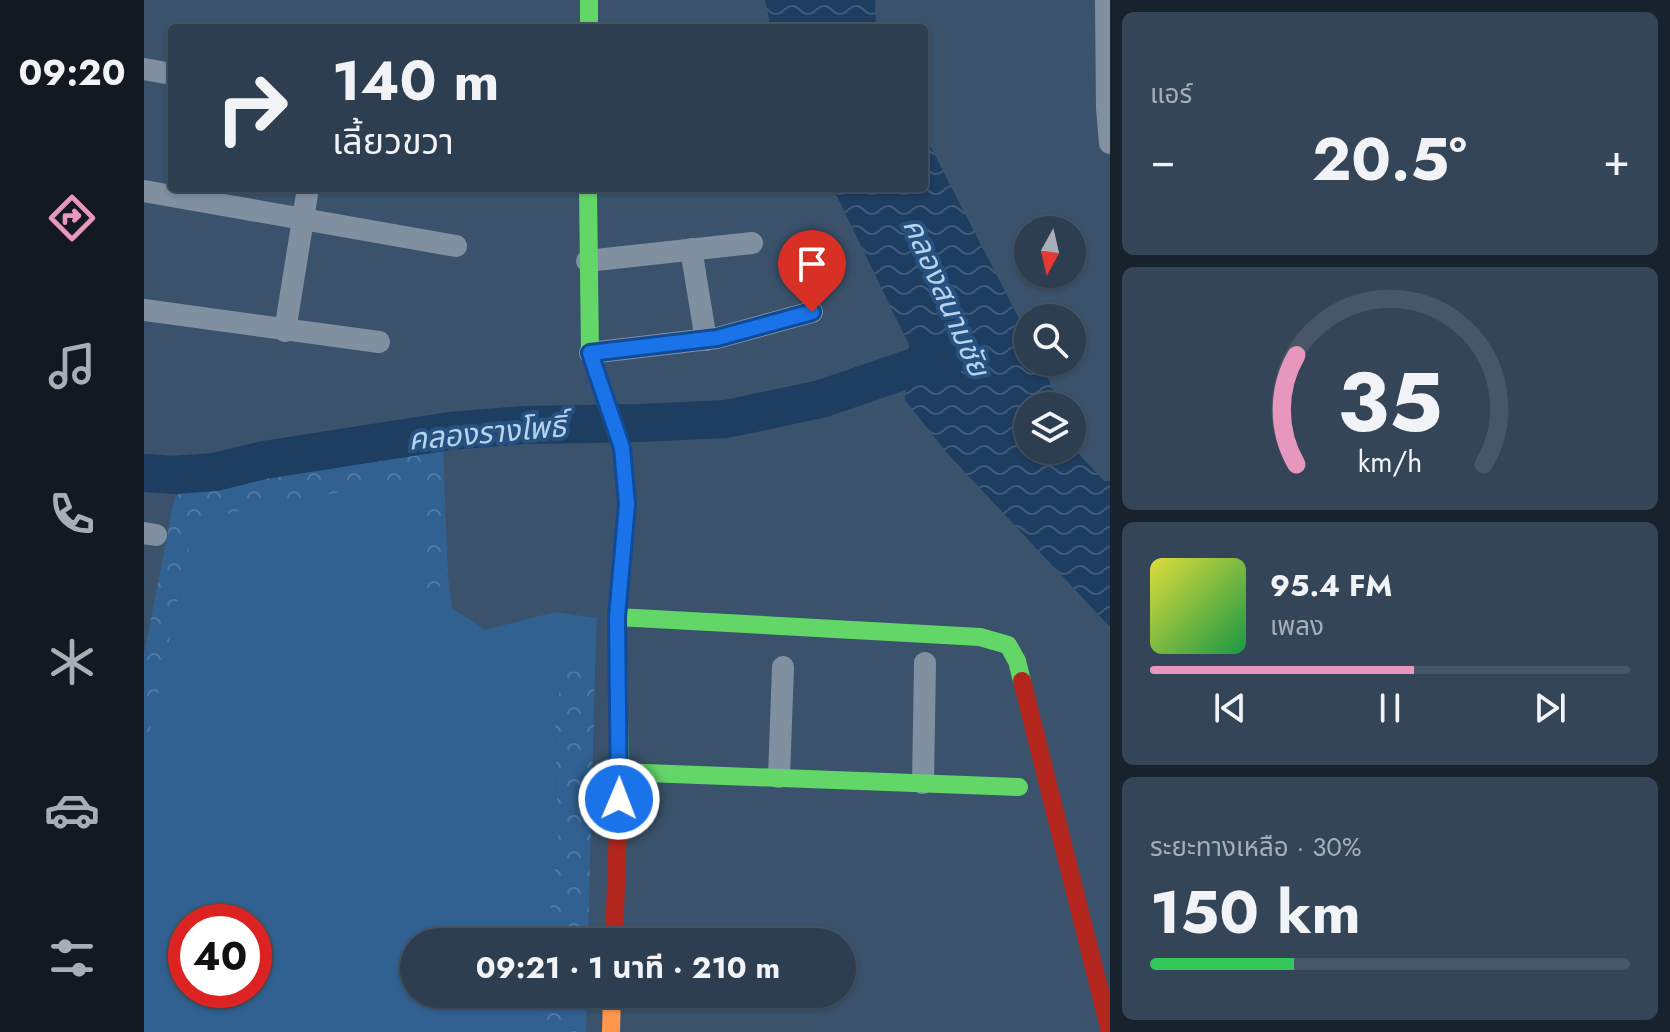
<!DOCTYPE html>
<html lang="th">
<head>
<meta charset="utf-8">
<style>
  :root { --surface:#2c3e50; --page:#344557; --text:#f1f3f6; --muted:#a6aeb7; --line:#485767; --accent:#e797bd }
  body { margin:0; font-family:Jost,"Noto Sans Thai",sans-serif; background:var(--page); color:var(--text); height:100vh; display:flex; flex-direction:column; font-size:30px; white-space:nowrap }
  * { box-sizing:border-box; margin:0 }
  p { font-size:26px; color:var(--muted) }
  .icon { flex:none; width:44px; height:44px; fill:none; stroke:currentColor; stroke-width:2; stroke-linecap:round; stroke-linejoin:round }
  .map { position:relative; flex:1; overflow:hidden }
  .details { display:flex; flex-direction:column; gap:12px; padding:12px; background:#18222c; width:560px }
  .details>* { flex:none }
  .banner { position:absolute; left:24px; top:24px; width:760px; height:168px; border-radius:8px; box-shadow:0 2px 6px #0004,0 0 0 2px var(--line); background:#2c3e50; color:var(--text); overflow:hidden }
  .needle { width:52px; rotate:188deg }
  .buttons { position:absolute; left:870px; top:216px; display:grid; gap:16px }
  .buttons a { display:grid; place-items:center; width:72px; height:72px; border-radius:50%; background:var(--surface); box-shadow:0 2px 6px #0004,0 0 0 2px var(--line); font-size:40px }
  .speed { position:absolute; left:24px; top:904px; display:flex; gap:16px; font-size:40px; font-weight:700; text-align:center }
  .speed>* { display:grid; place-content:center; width:104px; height:104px; border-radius:50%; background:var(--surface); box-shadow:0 2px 6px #0004,0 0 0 2px var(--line); line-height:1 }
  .speed .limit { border:12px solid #d22; background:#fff; color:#111 }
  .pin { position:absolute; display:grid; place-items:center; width:68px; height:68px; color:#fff; margin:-82px -34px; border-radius:50% 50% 50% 0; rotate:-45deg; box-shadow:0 0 8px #0007 }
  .pin .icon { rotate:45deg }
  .me { position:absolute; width:88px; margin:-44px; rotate:1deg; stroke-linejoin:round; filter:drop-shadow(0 0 6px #0008) }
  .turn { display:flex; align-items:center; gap:28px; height:168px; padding:0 32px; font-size:36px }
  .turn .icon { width:104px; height:104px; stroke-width:2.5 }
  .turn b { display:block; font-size:56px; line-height:68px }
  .big { font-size:60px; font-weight:700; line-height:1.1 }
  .details .widget { flex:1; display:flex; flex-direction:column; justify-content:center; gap:12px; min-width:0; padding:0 28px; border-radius:12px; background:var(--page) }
  .details .dial { align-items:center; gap:0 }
  .dial svg { height:208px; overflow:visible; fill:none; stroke:var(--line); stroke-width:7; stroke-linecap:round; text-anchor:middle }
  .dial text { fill:var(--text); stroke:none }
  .song { display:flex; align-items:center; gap:24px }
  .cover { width:96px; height:96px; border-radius:12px; background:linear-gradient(135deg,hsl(60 70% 55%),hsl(140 70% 35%)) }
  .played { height:8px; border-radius:4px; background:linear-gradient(90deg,var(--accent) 55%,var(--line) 55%) }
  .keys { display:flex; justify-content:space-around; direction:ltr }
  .heat { display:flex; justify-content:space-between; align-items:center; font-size:44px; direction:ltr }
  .charge { height:12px; border-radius:6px; background:linear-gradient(90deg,#34c759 30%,var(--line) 0) }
  .trip { position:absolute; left:256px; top:928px; width:456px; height:80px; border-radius:40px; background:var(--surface); box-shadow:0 2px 6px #0004,0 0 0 2px var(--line); font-weight:700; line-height:80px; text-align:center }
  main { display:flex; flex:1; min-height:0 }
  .tabs { display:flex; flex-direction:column; width:144px; justify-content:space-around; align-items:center; background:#121920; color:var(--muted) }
  .tabs .icon { width:56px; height:56px }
  .tabs .current { color:var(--accent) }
  .tabs b { font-size:36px; color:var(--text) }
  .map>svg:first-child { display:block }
  .green { fill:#316191; fill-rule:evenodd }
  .forest { fill:url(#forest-crowns) }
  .water { fill:url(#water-waves) }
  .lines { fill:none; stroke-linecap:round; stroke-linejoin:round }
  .river { stroke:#1d3d61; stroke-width:38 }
  .street { stroke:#8090a1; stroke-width:22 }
  .fast { stroke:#63d668; stroke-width:18 }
  .slow { stroke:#ff974d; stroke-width:18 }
  .jam { stroke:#b3261e; stroke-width:18 }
  .route-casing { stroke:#114b97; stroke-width:20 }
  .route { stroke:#1a73e8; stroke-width:14 }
  .labels { text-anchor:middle; stroke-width:8; stroke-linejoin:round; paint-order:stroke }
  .water-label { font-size:30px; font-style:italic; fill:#b8d3ee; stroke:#26517f }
</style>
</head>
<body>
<main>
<nav class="tabs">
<b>09:20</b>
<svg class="icon current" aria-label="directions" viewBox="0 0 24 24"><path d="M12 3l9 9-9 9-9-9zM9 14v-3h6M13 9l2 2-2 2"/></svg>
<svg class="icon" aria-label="music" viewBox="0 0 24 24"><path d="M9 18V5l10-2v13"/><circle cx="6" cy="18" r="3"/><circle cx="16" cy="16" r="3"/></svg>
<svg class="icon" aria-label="phone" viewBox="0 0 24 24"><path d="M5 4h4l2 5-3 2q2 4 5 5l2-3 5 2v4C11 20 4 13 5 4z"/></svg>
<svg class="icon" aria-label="climate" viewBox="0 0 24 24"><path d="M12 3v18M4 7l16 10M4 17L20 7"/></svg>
<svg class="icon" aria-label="car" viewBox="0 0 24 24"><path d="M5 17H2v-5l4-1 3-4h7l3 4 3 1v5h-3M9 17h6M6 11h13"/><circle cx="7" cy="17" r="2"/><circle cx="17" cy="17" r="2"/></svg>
<svg class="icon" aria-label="filters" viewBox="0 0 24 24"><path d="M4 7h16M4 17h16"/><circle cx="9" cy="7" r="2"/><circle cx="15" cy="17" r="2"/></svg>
</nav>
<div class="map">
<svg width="966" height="1032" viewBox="0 0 966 1032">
  <defs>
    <pattern id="forest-crowns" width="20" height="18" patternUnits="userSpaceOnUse" patternTransform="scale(2)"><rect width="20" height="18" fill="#316191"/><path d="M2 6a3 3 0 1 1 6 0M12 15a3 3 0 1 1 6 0" fill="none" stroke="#5079a2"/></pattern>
    <pattern id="water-waves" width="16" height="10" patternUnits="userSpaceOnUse" patternTransform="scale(2)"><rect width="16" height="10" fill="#1d3d61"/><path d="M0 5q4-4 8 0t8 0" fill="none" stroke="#3f5a79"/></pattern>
  </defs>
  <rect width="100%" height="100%" fill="#3a526b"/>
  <path class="green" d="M 254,481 L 278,484 L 282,604 L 304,576 L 308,608 L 341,630 L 411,612 L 453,618 L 451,671 L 418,673 L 411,722 L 414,839 L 403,942 L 270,942 L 270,994 L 397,994 L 393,1032 L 0,1032 L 0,762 L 49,529 L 86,513 ZM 42,922 L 110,922 L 110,990 L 42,990 Z"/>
  <path class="forest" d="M 273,445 L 299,448 L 304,576 L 281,605 L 277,484 L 254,481 L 86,513 L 49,529 L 0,762 L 0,654 L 31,496 L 87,476 Z
    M 451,671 L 444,942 L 403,942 L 414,839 L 411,722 L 418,672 Z
    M 397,994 L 443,994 L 442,1032 L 393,1032 Z"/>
  <path class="water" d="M 621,0 L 731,0 L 732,28 L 627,28 Z
    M 780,134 L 884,336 L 884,362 L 897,362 L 916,406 L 884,406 L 884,450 L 928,450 L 928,439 L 933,452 L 960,481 L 966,481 L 966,627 L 803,453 L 761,400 L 765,345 L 689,188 L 780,188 Z"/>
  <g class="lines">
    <path class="river" d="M 0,473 L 29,475 L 71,472 L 120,460 L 306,431 L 380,425 L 497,423 L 582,419 L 677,399 L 811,353"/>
    <path class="street" d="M 962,0 L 963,108 L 966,143
      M 0,69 L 28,74
      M 0,191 L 312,246
      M 547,249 L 562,340
      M 443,261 L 608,243
      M 0,310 L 235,342
      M 141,331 L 164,188
      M 446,353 L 573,338 L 668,312
      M 0,533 L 12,535
      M 635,777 L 639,667
      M 779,783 L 781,663"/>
    <path class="fast" d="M 445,0 L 445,28
      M 444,188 L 446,353 L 478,448 L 483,504 L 473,617 L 476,768
      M 473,617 L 836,637 L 864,645 L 873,661 L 878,681
      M 476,772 L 875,787"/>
    <path class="slow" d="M 467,1032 L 468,994"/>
    <path class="jam" d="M 878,681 L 966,1032
      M 470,942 L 476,768"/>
  </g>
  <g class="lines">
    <defs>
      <path id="route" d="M 475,799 L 473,617 L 483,504 L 478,448 L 446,353 L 573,338 L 668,312"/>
    </defs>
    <use href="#route" class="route-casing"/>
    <use href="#route" class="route"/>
  </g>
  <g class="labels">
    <g class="water-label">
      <text transform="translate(802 297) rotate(66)" y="10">คลองสนามชัย</text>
      <text transform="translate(343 433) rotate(-5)" y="10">คลองรางโพธิ์</text>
    </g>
  </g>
</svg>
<div class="buttons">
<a><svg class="needle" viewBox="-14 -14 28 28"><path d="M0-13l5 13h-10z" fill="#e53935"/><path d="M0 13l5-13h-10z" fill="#a6aeb7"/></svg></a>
<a><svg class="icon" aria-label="search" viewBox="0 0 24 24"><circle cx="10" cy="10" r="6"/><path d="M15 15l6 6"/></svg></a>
<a><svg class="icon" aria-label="layers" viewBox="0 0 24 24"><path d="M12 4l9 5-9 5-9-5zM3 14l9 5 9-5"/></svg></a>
</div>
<div class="speed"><div class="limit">40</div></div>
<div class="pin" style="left:668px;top:312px;background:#d93025"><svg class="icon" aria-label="arrive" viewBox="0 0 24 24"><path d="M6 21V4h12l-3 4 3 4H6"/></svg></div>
<svg class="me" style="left:475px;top:799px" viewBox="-20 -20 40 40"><circle r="17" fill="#1a73e8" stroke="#fff" stroke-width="3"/><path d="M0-11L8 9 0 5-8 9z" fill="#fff"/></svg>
<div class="trip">09:21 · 1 นาที · 210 m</div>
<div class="banner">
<div class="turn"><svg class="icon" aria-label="right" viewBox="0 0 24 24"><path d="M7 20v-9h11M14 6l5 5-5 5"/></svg><div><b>140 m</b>เลี้ยวขวา</div></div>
</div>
</div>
<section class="details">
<div class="widget"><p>แอร์</p>
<div class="heat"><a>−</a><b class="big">20.5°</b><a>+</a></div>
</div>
<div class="widget dial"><svg viewBox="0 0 100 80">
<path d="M14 69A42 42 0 1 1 86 69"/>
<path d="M14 69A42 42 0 0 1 14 27" stroke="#e797bd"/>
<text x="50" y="56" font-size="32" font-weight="700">35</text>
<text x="50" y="72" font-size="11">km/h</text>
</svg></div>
<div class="widget">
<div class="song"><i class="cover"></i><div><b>95.4 FM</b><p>เพลง</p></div></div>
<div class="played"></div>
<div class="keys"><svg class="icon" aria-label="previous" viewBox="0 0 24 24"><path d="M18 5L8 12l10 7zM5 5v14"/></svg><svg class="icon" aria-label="pause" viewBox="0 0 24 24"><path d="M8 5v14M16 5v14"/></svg><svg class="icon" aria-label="next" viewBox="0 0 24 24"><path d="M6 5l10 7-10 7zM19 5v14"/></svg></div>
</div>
<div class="widget"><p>ระยะทางเหลือ · 30%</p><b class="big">150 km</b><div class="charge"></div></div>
</section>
</main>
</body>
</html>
